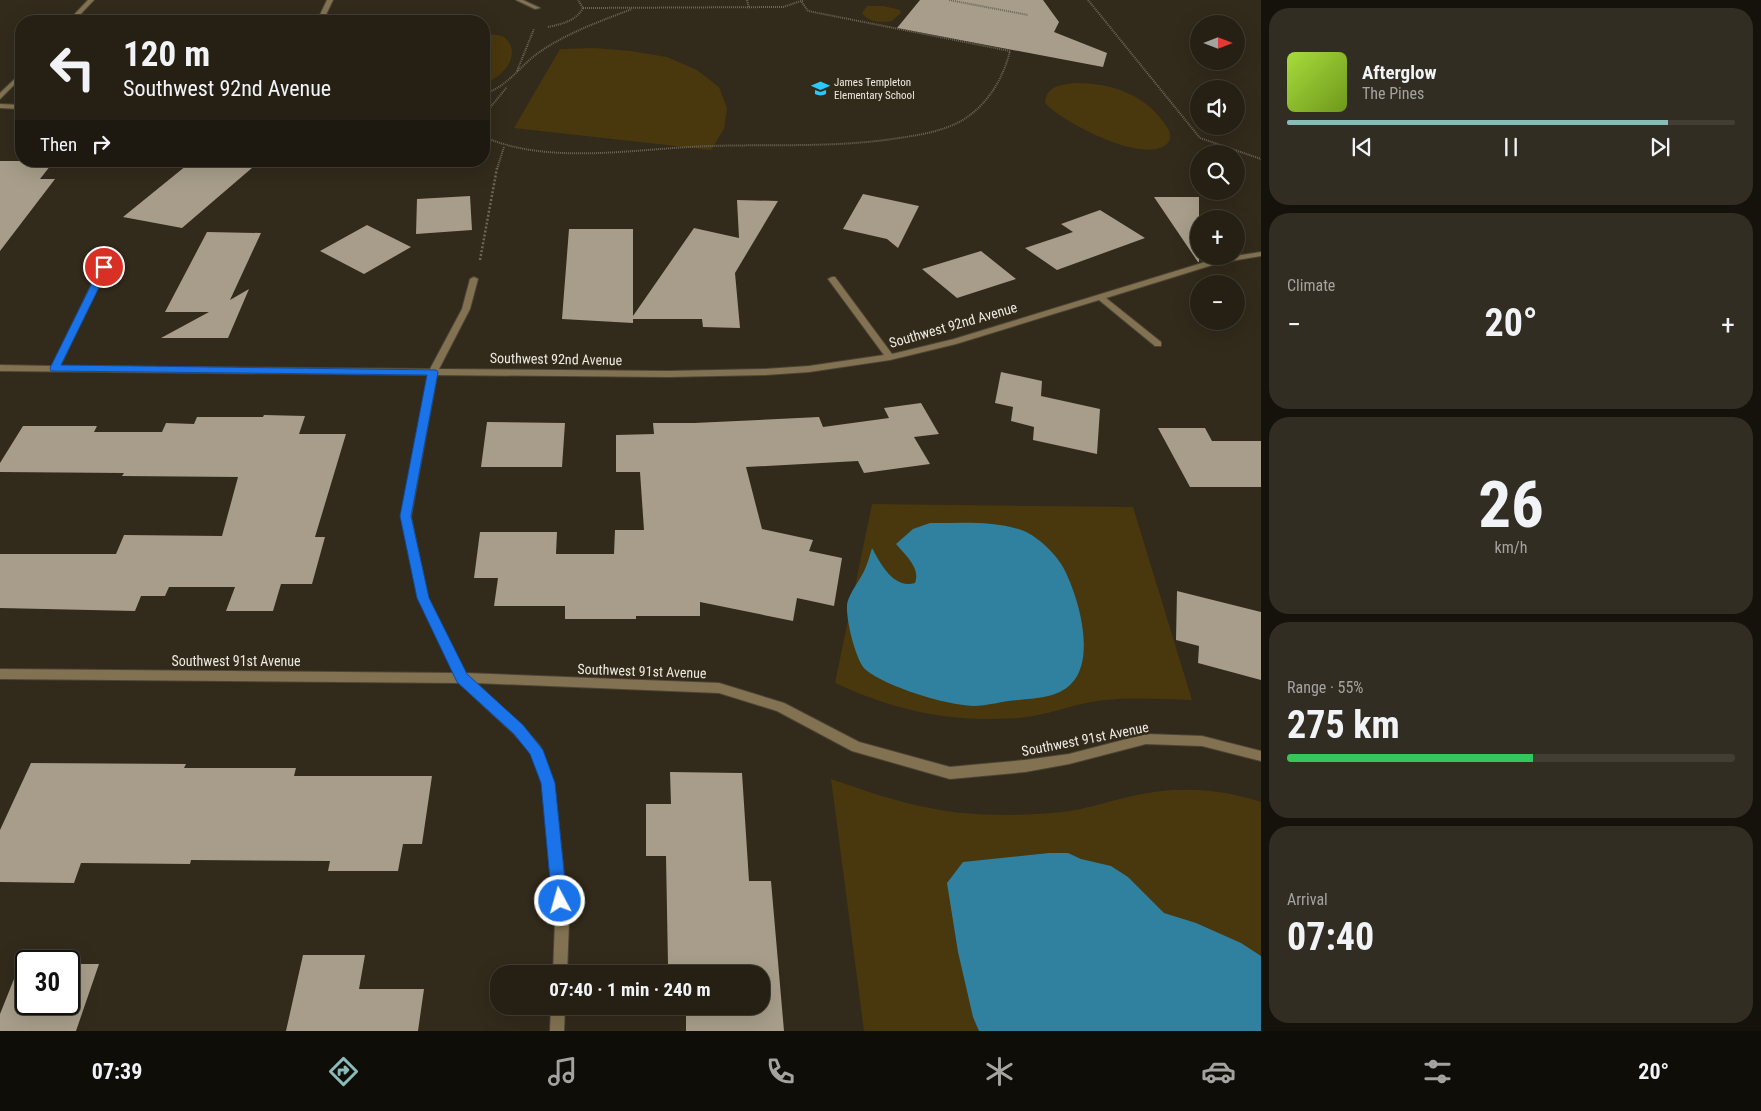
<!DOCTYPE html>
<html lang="en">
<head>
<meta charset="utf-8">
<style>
  :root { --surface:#262014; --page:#322d22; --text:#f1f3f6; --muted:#a4a3a0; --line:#423e34; --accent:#8bbbb9 }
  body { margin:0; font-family:"Roboto Condensed",sans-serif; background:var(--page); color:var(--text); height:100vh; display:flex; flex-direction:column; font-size:19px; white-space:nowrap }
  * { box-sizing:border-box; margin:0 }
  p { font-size:16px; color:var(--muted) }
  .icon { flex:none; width:28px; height:28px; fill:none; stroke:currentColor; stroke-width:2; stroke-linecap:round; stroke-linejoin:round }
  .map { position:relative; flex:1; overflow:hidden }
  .side { display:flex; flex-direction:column; gap:8px; padding:8px; background:#15120b; width:500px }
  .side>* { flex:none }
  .guide { position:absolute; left:15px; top:15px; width:475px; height:152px; border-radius:20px; box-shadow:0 5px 20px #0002,0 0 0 1px var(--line); background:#262014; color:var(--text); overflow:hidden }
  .needle { width:32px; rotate:90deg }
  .controls { position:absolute; left:1190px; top:15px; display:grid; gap:10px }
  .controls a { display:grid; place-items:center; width:55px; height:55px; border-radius:50%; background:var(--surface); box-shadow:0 5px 20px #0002,0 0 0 1px var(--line); font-size:25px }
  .speed { position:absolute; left:15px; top:950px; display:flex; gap:10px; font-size:25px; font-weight:700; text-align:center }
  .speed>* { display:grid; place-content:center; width:65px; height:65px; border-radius:50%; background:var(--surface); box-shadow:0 5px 20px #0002,0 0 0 1px var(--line); line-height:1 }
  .speed .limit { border:2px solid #111; border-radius:8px; background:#fff; color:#111 }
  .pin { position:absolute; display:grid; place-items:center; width:42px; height:42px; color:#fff; margin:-21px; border:2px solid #fff; border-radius:50%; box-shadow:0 1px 5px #0007 }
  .me { position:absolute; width:55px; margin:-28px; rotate:354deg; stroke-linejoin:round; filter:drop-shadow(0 0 4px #0008) }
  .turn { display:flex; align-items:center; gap:18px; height:105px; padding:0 25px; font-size:22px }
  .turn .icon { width:65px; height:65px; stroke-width:2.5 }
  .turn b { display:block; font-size:35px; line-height:42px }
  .then { display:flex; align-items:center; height:48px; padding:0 25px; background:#0003; gap:10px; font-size:19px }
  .big { font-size:38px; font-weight:700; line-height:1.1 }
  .side .card { flex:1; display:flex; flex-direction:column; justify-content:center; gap:8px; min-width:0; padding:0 18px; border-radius:20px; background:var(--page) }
  .side .dial { align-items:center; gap:0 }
  .dial b { font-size:65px; line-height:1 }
  .song { display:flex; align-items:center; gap:15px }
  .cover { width:60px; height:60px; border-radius:8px; background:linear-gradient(135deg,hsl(80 70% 55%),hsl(80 70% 35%)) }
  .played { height:5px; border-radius:2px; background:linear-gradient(90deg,var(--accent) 85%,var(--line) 85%) }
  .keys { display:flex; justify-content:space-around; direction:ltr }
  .heat { display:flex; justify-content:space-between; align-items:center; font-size:28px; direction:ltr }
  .charge { height:8px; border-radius:4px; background:linear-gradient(90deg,#34c759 55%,var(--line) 0) }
  .trip { position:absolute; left:490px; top:965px; width:280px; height:50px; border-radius:20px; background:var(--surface); box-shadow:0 5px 20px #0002,0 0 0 1px var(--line); font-weight:700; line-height:50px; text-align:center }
  .menu { display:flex; height:80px; justify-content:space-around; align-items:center; background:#0f0d08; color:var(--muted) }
  .menu .icon { width:35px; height:35px }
  .menu .current { color:var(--accent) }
  .menu b { font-size:22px; color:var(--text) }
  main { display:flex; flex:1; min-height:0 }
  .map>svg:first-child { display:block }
  .green { fill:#49370d }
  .water { fill:#3080a0 }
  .building { fill:#a79d8a }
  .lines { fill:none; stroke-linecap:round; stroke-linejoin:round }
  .service-casing { stroke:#4c4536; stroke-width:2 }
  .minor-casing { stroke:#4c4536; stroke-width:2 }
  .tertiary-casing { stroke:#4c4536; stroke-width:2 }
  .path-far1 { stroke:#6d6658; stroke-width:2; stroke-dasharray:1 1; stroke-linecap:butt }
  .path { stroke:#6d6658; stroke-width:2.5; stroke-dasharray:2 2; stroke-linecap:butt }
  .service { fill:#827251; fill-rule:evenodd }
  .minor { fill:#827251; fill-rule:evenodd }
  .tertiary { fill:#827251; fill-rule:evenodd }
  .route { fill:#1a73e8; stroke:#114b97 }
  .labels { text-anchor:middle; stroke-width:5; stroke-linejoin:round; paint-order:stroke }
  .far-poi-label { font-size:11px; fill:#eee9df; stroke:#322a1b; text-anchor:start }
  .street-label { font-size:14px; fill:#eee9df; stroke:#322a1b }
</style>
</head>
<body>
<main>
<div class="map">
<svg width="1261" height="1031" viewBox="0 0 1261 1031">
  <rect width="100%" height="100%" fill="#322a1b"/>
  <path class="green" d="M 867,6 L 884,6 L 900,10 L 901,13 L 892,21 C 882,23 868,22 862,13 Z
    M 484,33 L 503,36 C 524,52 504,78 484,83 Z
    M 595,48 L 631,51 L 667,57 L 697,70 L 719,87 L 727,108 L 724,129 L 711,150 L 514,128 L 560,49 Z
    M 1075,83 C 1112,83 1146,94 1167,127 C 1171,133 1172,139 1167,144 C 1144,165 1062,122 1045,103 C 1046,86 1060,85 1075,83 Z
    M 872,504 L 1133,507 L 1192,700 C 1160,699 1128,697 1097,701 C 1071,705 1045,716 1019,718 C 951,723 896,711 835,683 Z
    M 831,779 C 864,790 896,802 930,808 C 973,817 1019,816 1063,812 C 1088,809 1112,800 1137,795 C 1179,786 1221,789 1261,802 L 1261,1031 L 864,1031 Z"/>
  <path class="water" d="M 930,523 C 961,523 995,520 1024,531 C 1038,537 1055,553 1063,567 C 1078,595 1097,658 1071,684 C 1057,698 1036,698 1018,700 C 1003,701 987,706 973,706 C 946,705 887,687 866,670 C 856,662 846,620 847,606 C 847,596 861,579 865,569 C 868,562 870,555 872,548 C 881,564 893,589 915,583 C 921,568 905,555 896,544 L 913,529 Z
    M 1049,853 L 1068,853 L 1081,859 L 1111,866 L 1128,877 L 1164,913 L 1196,923 L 1241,943 L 1261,956 L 1261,1031 L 979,1031 L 973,1017 L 958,952 L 947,883 L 963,862 Z"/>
  <path class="building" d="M 920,0 L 1043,0 L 1059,22 L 1054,32 L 1107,53 L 1103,67 L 897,28 Z
    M 0,161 L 54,161 L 40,179 L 55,179 L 0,251 Z
    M 192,161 L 260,161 L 182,228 L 123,217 Z
    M 863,194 L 919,206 L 898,248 L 887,239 L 843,229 Z
    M 470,196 L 472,230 L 416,234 L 417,199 Z
    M 1154,197 L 1199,197 L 1199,262 L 1198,262 Z
    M 737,200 L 778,201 L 735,273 L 740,328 L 703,327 L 702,319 L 633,319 L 633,323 L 562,319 L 569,229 L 633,229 L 633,316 L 694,228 L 739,238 Z
    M 1100,210 L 1145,238 L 1057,270 L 1025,248 L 1073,232 L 1061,224 Z
    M 367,225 L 411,247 L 364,274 L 320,251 Z
    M 207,232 L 261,233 L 230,300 L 249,289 L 228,338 L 161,338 L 209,312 L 165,312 Z
    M 981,251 L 1016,279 L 957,298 L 922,269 Z
    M 1001,372 L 1042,381 L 1041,396 L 1100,409 L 1097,454 L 1033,440 L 1034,427 L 1011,421 L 1013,407 L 995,403 Z
    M 921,403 L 939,434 L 914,437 L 930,464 L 864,473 L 858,461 L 746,467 L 762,529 L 813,540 L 809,551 L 842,558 L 834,606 L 797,598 L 793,621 L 700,602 L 700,616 L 636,616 L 636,619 L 565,619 L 565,606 L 494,606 L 498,578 L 474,578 L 480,532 L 557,532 L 556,554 L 614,554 L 615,530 L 644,530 L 640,472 L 616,472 L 616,435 L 654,434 L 653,423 L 694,423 L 819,417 L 823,427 L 889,418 L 884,408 Z
    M 264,415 L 305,416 L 299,434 L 346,434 L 315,537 L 325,537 L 312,584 L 281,584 L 273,611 L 226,611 L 235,587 L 169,587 L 165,596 L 141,596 L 135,611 L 0,608 L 0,554 L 116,554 L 124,535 L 222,536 L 238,477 L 122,476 L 124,473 L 0,472 L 0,463 L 23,426 L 97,426 L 94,432 L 162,432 L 166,423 L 194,424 L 197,417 L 263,417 Z
    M 487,422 L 565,423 L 562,467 L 481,467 Z
    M 1158,428 L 1205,428 L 1212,441 L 1261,441 L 1261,487 L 1190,487 Z
    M 1177,591 L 1261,612 L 1261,680 L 1198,663 L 1199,646 L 1176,640 Z
    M 31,763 L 186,764 L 184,768 L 296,768 L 294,776 L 432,776 L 422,844 L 403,844 L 398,871 L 328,871 L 330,861 L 191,860 L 190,864 L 81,863 L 74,883 L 0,882 L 0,830 Z
    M 670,772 L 742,773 L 749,881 L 771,881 L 784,1031 L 686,1031 L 686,1006 L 761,1006 L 761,974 L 686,974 L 685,965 L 668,965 L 666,856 L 646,856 L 646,804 L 671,804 Z
    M 303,955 L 365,955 L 359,989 L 424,989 L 418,1031 L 286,1031 Z
    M 20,964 L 26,964 L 26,1004 L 69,1004 L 69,964 L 99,964 L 76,1031 L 0,1031 L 0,1014 Z"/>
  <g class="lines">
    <defs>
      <path id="service" d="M 516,0 L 523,0 L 540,8 L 535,9 Z"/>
      <path id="minor" d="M 327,0 L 333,0 L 323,21 L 317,21 Z
        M 0,104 L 21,105 L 21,109 L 0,108 Z
        M 1261,252 L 1261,256 L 1219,263 L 1106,298 L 1161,342 L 1161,346 L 1155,346 L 1099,300 L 956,344 L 890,360 L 809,372 L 765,375 L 668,377 L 437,375 L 411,517 L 428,598 L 465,673 L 719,683 L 784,703 L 859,742 L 950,767 L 1025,760 L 1069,754 L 1146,734 L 1202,736 L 1261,751 L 1261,761 L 1202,746 L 1146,744 L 1069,764 L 1025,772 L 950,779 L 852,751 L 777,711 L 719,693 L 476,683 L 522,726 L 540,746 L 554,783 L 569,921 L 567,974 L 553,974 L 555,921 L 542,783 L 531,753 L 514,734 L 459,683 L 0,679 L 0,669 L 454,673 L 418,598 L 401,517 L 428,375 L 0,371 L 0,365 L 52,366 L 101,265 L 107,265 L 108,267 L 60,366 L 430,369 L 462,309 L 470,279 L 474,277 L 478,279 L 470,309 L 439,369 L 668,371 L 765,369 L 809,366 L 884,355 L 828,279 L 832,277 L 835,277 L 892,354 L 954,339 L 1215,259 Z
        M 551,1006 L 565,1006 L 564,1031 L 550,1031 Z"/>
      <path id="tertiary" d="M 88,0 L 94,0 L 74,21 L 68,21 Z
        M 21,73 L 21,78 L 0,99 L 0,93 Z"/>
    </defs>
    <use href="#service" class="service-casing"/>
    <use href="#minor" class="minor-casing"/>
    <use href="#tertiary" class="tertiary-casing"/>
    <path class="path-far1" d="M 747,0 L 749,8
      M 949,0 L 1028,15
      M 1088,0 L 1200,138 L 1261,159
      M 583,8 L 783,7 L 804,0
      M 548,27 C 562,24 576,21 583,8 L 578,0
      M 517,71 L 534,29
      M 484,94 C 509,86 520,65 541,51 C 569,32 601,21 632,9
      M 484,115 L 507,87
      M 484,137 C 551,166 638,148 710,146 C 773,144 836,148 899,138 C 920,135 943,131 961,121 C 987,106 1003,79 1010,51 L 808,11 L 801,1
      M 497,169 L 504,147"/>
    <path class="path" d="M 480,260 L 497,168"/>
    <use href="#service" class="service"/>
    <use href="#minor" class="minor"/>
    <use href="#tertiary" class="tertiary"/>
  </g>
  <path class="route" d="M 104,264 L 109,267 L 61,365 L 436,370 L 438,372 L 411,516 L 429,598 L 467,674 L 523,725 L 543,750 L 555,783 L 567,901 L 565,907 L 560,909 L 554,907 L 552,901 L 541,783 L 530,754 L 514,734 L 457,682 L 417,598 L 400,516 L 427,375 L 51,371 L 50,368 L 100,267 Z"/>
  <defs>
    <symbol id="school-bare" viewBox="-9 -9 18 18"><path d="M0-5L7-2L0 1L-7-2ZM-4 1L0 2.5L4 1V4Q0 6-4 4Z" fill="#29c8ff" stroke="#322a1b" stroke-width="2.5" paint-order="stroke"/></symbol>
  </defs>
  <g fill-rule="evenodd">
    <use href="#school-bare" x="808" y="76" width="25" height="25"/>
  </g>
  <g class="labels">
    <g class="far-poi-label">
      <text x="834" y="86">James Templeton<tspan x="834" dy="13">Elementary School</tspan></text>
    </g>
    <g class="street-label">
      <text transform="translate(953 325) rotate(-16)" y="5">Southwest 92nd Avenue</text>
      <text transform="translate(556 359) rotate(1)" y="5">Southwest 92nd Avenue</text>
      <text x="236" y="666">Southwest 91st Avenue</text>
      <text transform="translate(642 671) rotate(2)" y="5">Southwest 91st Avenue</text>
      <text transform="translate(1085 739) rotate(-11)" y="5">Southwest 91st Avenue</text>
    </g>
  </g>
</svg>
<div class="controls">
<a><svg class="needle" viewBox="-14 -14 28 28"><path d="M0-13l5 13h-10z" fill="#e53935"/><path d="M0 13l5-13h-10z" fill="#a4a3a0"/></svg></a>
<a><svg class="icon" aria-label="sound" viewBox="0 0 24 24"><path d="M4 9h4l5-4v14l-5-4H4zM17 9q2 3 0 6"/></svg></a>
<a><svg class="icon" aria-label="search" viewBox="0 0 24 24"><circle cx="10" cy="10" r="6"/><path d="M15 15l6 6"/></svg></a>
<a>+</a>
<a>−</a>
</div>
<div class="speed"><div class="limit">30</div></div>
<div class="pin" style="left:104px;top:267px;background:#d93025"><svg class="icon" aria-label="arrive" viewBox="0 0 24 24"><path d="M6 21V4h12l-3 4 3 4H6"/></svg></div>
<svg class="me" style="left:560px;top:901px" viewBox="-20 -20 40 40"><circle r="17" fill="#1a73e8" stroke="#fff" stroke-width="3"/><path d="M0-11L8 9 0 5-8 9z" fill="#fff"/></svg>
<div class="trip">07:40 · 1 min · 240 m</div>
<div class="guide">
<div class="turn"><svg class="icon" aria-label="left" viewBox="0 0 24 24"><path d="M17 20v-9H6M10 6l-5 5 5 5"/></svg><div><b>120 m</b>Southwest 92nd Avenue</div></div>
<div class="then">Then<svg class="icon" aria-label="right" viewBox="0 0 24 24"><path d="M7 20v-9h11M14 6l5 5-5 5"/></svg></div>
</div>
</div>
<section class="side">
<div class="card">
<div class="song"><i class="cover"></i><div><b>Afterglow</b><p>The Pines</p></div></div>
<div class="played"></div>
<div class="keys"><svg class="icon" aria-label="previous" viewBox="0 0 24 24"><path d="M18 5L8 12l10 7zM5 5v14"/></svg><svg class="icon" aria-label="pause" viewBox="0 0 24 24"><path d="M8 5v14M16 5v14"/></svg><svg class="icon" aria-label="next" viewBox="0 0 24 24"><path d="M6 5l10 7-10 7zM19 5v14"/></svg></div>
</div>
<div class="card"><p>Climate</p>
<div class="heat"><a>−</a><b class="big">20°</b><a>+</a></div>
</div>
<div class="card dial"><b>26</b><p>km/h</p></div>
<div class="card"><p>Range · 55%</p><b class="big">275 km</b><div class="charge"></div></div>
<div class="card"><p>Arrival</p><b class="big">07:40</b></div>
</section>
</main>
<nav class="menu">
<b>07:39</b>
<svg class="icon current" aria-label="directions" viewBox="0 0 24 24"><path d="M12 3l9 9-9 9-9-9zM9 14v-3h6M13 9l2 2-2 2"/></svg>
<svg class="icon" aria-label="music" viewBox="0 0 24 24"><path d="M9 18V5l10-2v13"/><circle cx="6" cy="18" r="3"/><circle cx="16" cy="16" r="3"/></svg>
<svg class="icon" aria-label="phone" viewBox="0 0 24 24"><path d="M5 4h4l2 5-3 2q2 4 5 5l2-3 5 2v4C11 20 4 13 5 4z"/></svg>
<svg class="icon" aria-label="climate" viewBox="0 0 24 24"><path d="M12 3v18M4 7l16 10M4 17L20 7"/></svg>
<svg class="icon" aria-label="car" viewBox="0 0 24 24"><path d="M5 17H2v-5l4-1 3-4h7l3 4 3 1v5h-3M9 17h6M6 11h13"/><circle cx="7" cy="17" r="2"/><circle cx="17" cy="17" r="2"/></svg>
<svg class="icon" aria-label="filters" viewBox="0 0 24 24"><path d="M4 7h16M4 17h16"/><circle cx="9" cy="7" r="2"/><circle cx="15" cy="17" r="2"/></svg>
<b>20°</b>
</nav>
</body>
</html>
